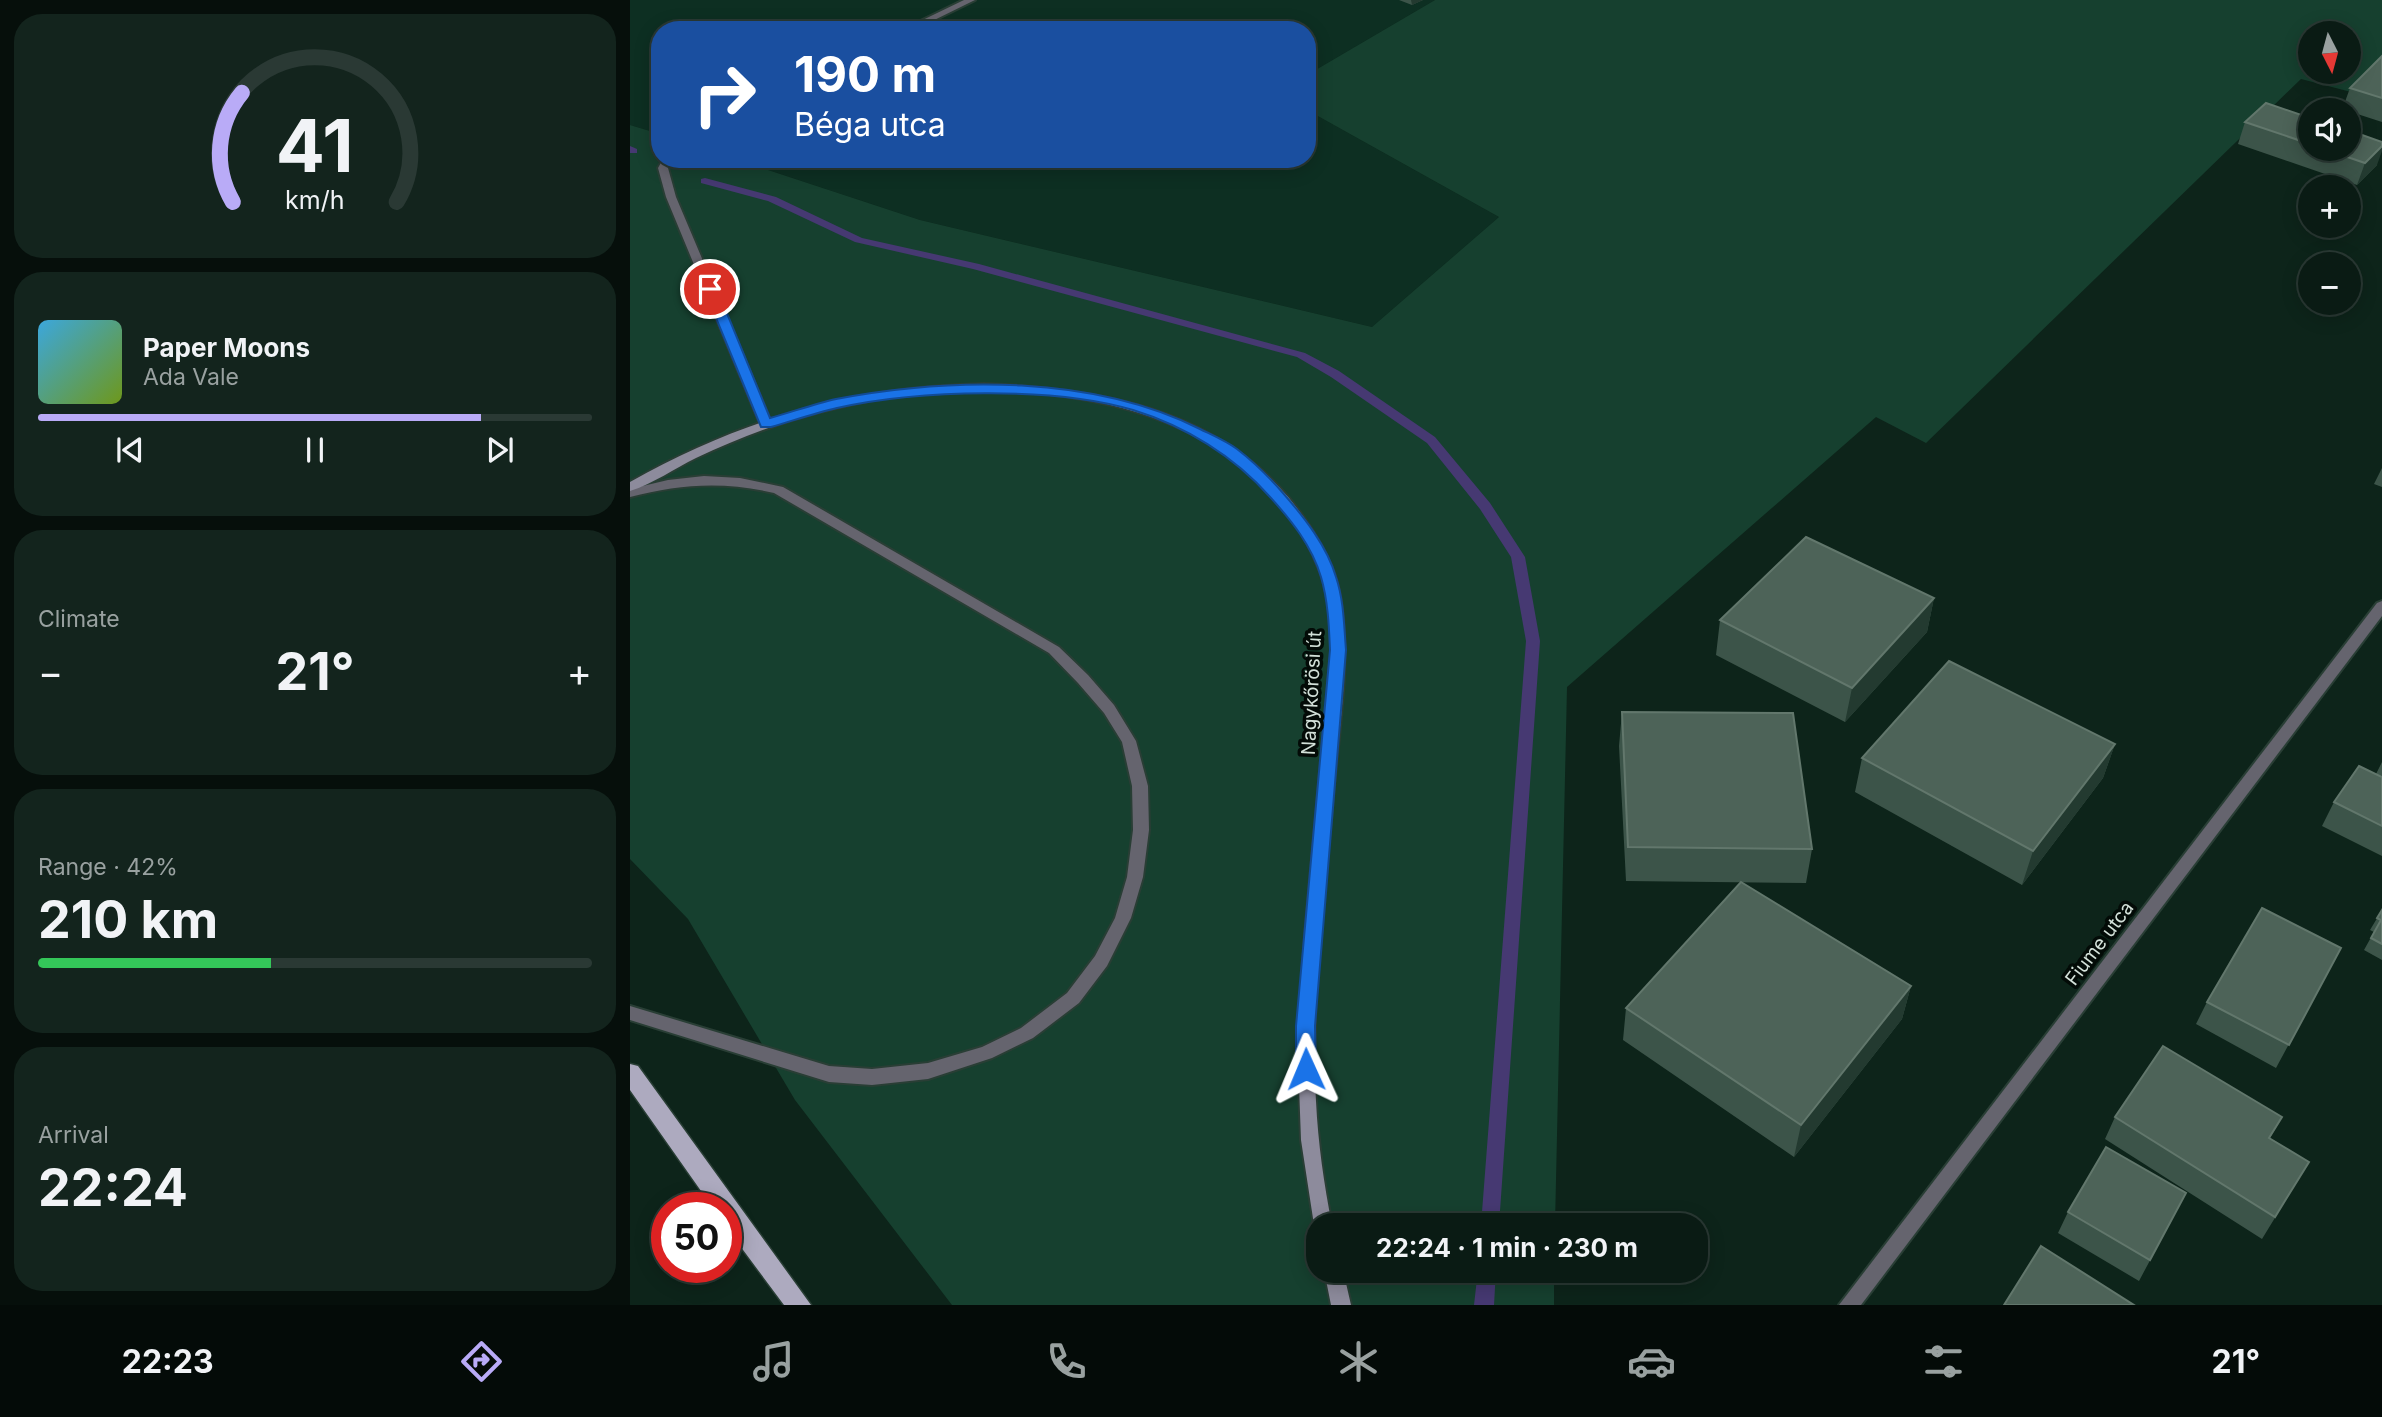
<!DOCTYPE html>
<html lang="en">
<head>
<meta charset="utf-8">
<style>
  :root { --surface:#0a1b14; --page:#13241d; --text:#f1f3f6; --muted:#99a1a0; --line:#2a3934; --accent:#b9abf7 }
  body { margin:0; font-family:Inter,sans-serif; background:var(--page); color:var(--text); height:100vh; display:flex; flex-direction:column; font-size:26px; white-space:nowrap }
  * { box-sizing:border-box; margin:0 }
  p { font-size:23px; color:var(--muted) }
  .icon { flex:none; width:38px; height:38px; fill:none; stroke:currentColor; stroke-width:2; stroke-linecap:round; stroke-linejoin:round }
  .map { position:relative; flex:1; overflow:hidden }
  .details { display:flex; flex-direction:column; gap:14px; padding:14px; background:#060f0b; width:630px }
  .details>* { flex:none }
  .guide { position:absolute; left:21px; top:21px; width:665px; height:147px; border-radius:28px; box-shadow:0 4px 18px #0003,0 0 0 2px var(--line); background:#1a4fa0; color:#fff; overflow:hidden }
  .needle { width:46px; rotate:174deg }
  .buttons { position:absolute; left:1668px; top:21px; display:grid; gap:14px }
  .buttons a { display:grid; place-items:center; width:63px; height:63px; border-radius:50%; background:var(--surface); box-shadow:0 4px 18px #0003,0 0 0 2px var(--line); font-size:35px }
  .speed { position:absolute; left:21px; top:1192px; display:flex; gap:14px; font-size:35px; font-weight:700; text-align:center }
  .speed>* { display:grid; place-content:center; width:91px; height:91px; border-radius:50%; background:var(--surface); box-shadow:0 4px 18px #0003,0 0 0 2px var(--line); line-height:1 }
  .speed .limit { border:10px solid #d22; background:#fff; color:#111 }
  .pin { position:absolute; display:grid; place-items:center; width:60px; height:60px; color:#fff; margin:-30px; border:4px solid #fff; border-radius:50%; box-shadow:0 2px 7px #0007 }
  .me { position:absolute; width:77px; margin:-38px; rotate:359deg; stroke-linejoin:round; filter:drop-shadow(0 0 5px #0008) }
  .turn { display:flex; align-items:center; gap:24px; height:147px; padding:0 28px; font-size:32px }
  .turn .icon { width:91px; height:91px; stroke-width:2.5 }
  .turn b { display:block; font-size:49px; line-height:60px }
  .big { font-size:52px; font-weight:700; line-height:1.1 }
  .details .tile { flex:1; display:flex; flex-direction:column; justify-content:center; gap:10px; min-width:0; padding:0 24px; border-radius:28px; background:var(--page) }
  .details .dial { align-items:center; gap:0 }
  .dial svg { height:182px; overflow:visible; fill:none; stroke:var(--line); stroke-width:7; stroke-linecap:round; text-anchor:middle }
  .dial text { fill:var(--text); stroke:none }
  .song { display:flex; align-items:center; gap:21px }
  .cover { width:84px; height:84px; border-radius:10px; background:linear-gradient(135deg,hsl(200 70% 55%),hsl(80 70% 35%)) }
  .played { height:7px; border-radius:4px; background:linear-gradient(90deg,var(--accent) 80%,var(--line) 80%) }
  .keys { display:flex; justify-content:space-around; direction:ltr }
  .heat { display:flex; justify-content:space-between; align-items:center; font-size:38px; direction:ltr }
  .charge { height:10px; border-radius:5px; background:linear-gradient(90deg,#34c759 42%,var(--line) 0) }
  .trip { position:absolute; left:676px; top:1213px; width:402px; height:70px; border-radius:28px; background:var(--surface); box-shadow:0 4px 18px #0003,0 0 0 2px var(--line); font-weight:700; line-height:70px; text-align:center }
  .menu { display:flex; height:112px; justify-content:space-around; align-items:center; background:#040b08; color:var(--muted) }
  .menu .icon { width:49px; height:49px }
  .menu .active { color:var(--accent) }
  .menu b { font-size:32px; color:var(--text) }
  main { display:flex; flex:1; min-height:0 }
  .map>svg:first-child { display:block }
  .built { fill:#0d2f22 }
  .green { fill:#16402f; fill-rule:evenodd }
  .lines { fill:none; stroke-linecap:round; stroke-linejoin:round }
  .stream { fill:#463972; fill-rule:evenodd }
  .service-casing { stroke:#293e35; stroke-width:4 }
  .minor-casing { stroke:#293e35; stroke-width:4 }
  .tertiary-casing { stroke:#293e35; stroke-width:4 }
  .secondary-casing { stroke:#293e35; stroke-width:4 }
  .primary-casing { stroke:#293e35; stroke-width:3 }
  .service { fill:#65646e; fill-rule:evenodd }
  .minor { fill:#65646e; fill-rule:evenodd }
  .tertiary { fill:#65646e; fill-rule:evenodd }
  .secondary { fill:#8d8b9c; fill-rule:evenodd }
  .primary { fill:#adaabf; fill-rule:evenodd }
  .wall { fill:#3c5449 }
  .shaded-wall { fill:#233a30 }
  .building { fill:#4d6358; stroke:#62776c; stroke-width:2 }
  .route { fill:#1a73e8; stroke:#114b97; stroke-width:2 }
  .labels { text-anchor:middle; stroke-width:7; stroke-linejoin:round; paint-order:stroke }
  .street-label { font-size:19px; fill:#d3e1d9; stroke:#030b07 }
</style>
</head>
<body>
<main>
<section class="details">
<div class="tile dial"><svg viewBox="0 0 100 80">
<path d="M14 69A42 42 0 1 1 86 69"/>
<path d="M14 69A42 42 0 0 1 18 21" stroke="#b9abf7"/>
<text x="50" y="56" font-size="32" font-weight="700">41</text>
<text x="50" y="72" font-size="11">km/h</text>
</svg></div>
<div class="tile">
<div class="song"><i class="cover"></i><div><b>Paper Moons</b><p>Ada Vale</p></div></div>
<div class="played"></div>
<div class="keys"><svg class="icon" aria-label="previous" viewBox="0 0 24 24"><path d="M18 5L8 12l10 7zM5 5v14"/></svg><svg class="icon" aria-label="pause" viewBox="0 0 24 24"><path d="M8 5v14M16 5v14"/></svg><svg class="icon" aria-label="next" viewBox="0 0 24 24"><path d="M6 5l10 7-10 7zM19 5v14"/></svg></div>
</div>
<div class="tile"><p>Climate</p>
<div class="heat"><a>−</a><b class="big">21°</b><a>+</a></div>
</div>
<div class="tile"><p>Range · 42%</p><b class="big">210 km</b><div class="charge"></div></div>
<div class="tile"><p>Arrival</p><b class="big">22:24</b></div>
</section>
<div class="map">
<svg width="1752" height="1305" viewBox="0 0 1752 1305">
  <rect width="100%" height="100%" fill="#0d241a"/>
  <path class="built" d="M 0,0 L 805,0 L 677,75 L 677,30 L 30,30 L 30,134 L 0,125 Z
    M 677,110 L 869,217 L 742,327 L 290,220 L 105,159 L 677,159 Z"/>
  <path class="green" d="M 805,0 L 1752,0 L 1752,100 L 1671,79 L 1296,443 L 1246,417 L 937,687 L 925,1225 L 688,1225 L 688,1270 L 924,1271 L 924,1305 L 322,1305 L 165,1100 L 58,919 L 0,859 L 0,125 L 30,134 L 30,159 L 105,159 L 290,220 L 742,327 L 869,217 L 677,110 L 677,75 ZM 1680,33 L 1718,33 L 1718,72 L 1680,72 Z"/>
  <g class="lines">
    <path class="stream" d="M 0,146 L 7,149 L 7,153 L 0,153 Z
      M 75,178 L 146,197 L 232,238 L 349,264 L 675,353 L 709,371 L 805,437 L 860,503 L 895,557 L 910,641 L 869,1225 L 851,1225 L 896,641 L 881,557 L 850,509 L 797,443 L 701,377 L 667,357 L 343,269 L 225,242 L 138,201 L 71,183 L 71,179 Z
      M 848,1270 L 866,1270 L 864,1305 L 844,1305 Z"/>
    <defs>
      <path id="service" d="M 74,476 L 110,478 L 153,487 L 429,647 L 458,675 L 484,705 L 506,741 L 518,786 L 519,830 L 513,877 L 501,918 L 477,966 L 449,1003 L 403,1038 L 362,1058 L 298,1079 L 242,1085 L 199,1082 L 0,1020 L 0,1006 L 199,1066 L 242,1069 L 298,1063 L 352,1047 L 391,1028 L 437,993 L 465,956 L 485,918 L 497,877 L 503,830 L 502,786 L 492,742 L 474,713 L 448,683 L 419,653 L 144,493 C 94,481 49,484 0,497 L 0,489 L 38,480 Z"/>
      <path id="minor" d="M 334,0 L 345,0 L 284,30 L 272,30 Z
        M 33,159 L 43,159 L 38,168 L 46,197 L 142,424 L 140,427 L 136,428 L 130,424 L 36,197 L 28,168 Z"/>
      <path id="tertiary" d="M 1752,601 L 1752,616 L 1231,1305 L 1209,1305 L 1747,603 Z"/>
      <path id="secondary" d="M 354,384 C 467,388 582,408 659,498 C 679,523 698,551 707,582 C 724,645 708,734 703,798 C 694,899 680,1001 686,1101 C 688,1143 694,1184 702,1225 L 688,1225 L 688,1232 L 684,1225 L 671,1140 L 668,1058 L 675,933 L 701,651 C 700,625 700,597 690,572 C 621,387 371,368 206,408 C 158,419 111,437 66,458 C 45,468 23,484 0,491 L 0,482 C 114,418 223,387 354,384 Z
        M 694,1270 L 713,1270 L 721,1305 L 701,1305 Z"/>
      <path id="primary" d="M 0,1064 L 8,1066 L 181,1305 L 154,1305 L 96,1227 L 96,1208 L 83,1208 L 0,1090 Z"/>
    </defs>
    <use href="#service" class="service-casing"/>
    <use href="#minor" class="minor-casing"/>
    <use href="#tertiary" class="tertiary-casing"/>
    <use href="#secondary" class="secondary-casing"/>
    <use href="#primary" class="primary-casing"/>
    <use href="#service" class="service"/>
    <use href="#minor" class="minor"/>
    <use href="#tertiary" class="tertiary"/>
    <use href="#secondary" class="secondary"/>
    <use href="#primary" class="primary"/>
  </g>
  <path class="wall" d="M 769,0 L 793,0 L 782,5 Z
    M 1752,56 L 1752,122 L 1718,111 L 1718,110 L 1712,110 L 1720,88 Z
    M 1680,118 L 1680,149 L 1718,149 L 1747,165 L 1727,185 L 1608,144 L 1615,122 Z
    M 1752,468 L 1752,487 L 1744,484 Z
    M 1304,598 L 1297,632 L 1215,722 L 1086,655 L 1090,620 Z
    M 992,712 L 1182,849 L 1176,883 L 996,881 L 989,746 Z
    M 1485,744 L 1473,778 L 1392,885 L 1225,792 L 1232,758 Z
    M 1752,762 L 1752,856 L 1692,826 L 1704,802 L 1746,774 Z
    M 1752,910 L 1752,960 L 1734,950 L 1744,932 L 1740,930 Z
    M 1711,948 L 1646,1068 L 1566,1024 L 1577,1002 Z
    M 1281,986 L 1272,1019 L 1164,1157 L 993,1040 L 996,1008 Z
    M 1485,1117 L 1652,1117 L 1640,1138 L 1679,1162 L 1632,1239 L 1475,1139 Z
    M 1556,1193 L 1509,1281 L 1428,1233 L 1438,1212 Z"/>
  <path class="shaded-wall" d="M 781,0 L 793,0 L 782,5 Z
    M 1752,146 L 1752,151 L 1747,165 L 1727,185 L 1735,163 Z
    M 1304,598 L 1297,632 L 1215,722 L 1222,688 Z
    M 1485,744 L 1473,778 L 1392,885 L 1403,851 Z
    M 1281,986 L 1272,1019 L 1164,1157 L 1171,1125 Z"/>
  <path class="building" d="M 1752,56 L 1752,98 L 1720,88 Z
    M 1636,103 L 1680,118 L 1680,144 L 1615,122 Z
    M 1718,130 L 1752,142 L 1752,146 L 1735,163 L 1694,149 L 1718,149 Z
    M 1176,537 L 1304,598 L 1222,688 L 1090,620 Z
    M 1319,661 L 1485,744 L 1403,851 L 1232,758 Z
    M 992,712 L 1163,713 L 1182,849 L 998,847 Z
    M 1729,766 L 1752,777 L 1752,826 L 1704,802 Z
    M 1111,882 L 1281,986 L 1171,1125 L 996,1008 Z
    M 1632,908 L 1711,948 L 1659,1045 L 1577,1002 Z
    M 1752,910 L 1752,944 L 1741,938 L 1751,920 L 1747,918 Z
    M 1533,1046 L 1652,1117 L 1639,1138 L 1679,1162 L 1645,1217 L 1485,1117 Z
    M 1476,1147 L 1556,1193 L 1520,1260 L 1438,1212 Z
    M 1411,1246 L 1504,1305 L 1374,1305 Z"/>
  <path class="route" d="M 80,285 L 87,289 L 140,418 C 162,412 184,404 206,399 C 322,377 463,375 570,429 C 582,435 596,441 607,449 C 624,462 639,477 653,493 C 674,517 697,546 706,577 C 714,601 714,626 716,650 L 685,1026 L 686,1069 L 683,1075 L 676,1077 L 669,1075 L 666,1069 L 666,1026 L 700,650 C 699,626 698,601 691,577 C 682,546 661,520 640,497 C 604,456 555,426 503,410 C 423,386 288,390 207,408 C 185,413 162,421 141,427 L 131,427 L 74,289 Z"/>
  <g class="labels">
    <g class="street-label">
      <text transform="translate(681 693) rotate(-87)" y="7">Nagykőrösi út</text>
      <text transform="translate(1469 943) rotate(-53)" y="7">Fiume utca</text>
    </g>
  </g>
</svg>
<div class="buttons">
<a><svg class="needle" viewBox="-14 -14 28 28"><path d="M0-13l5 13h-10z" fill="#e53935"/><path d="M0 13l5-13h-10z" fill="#99a1a0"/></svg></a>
<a><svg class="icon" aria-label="sound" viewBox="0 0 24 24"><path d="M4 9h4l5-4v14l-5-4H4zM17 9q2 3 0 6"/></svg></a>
<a>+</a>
<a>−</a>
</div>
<div class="speed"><div class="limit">50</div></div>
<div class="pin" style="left:80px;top:289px;background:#d93025"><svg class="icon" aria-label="arrive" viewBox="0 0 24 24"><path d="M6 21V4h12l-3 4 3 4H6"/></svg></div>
<svg class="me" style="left:676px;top:1069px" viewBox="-20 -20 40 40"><path d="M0-17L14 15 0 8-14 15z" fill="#1a73e8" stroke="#fff" stroke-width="4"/></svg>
<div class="trip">22:24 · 1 min · 230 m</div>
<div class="guide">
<div class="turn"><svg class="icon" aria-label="right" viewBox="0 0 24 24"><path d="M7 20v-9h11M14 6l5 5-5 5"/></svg><div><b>190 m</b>Béga utca</div></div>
</div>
</div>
</main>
<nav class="menu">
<b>22:23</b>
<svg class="icon active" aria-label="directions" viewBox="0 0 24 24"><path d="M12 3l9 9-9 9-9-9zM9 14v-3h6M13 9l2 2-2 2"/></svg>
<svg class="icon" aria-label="music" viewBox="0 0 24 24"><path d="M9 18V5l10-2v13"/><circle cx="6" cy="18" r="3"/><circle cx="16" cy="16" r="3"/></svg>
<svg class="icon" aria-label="phone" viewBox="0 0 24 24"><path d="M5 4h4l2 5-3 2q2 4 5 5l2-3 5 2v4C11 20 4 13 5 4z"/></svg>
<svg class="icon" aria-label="climate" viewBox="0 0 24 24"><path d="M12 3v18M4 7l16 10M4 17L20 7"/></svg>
<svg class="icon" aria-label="car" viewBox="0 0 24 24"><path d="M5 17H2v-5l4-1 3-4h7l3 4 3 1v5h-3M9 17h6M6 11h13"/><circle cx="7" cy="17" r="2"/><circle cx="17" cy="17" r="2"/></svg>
<svg class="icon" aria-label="filters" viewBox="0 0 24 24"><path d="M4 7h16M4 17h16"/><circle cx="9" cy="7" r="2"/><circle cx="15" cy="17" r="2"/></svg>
<b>21°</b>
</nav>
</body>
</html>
